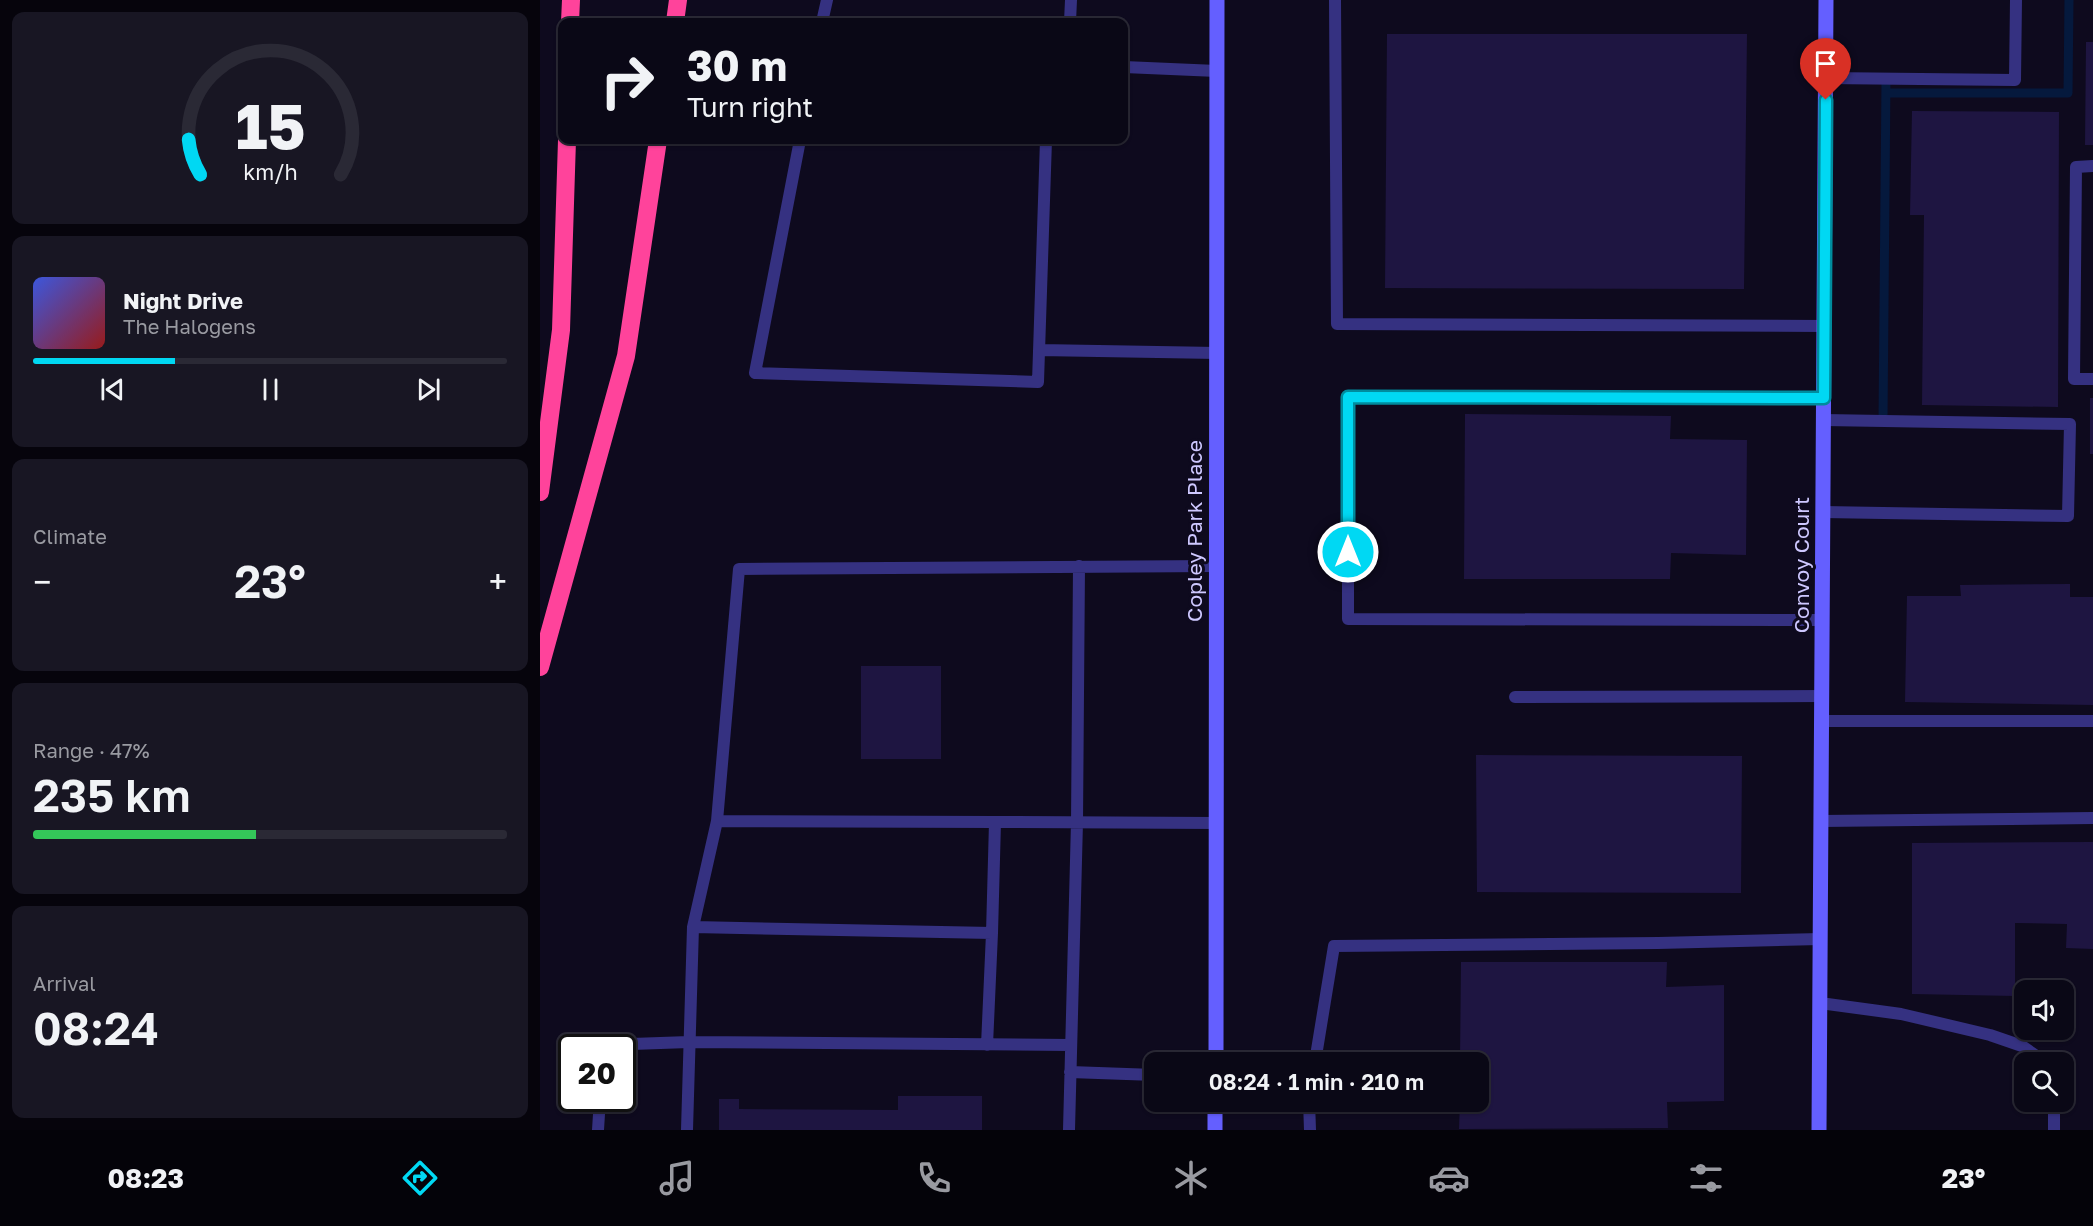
<!DOCTYPE html>
<html lang="en">
<head>
<meta charset="utf-8">
<style>
  :root { --surface:#0a0816; --page:#181623; --text:#f1f3f6; --muted:#999aa1; --line:#2a2935; --accent:#00d8f3 }
  body { margin:0; font-family:"Golos Text",sans-serif; background:var(--page); color:var(--text); height:100vh; display:flex; flex-direction:column; font-size:22px; white-space:nowrap }
  * { box-sizing:border-box; margin:0 }
  p { font-size:20px; color:var(--muted) }
  .icon { flex:none; width:33px; height:33px; fill:none; stroke:currentColor; stroke-width:2; stroke-linecap:round; stroke-linejoin:round }
  .map { position:relative; flex:1; overflow:hidden }
  .drawer { display:flex; flex-direction:column; gap:12px; padding:12px; background:#06040c; width:540px }
  .drawer>* { flex:none }
  .banner { position:absolute; left:18px; top:18px; width:570px; height:126px; border-radius:12px; box-shadow:0 2px 4px #0004,0 0 0 2px var(--line); background:#0a0816; color:var(--text); overflow:hidden }
  .fabs { position:absolute; left:1474px; top:980px; display:grid; gap:12px }
  .fabs a { display:grid; place-items:center; width:60px; height:60px; border-radius:12px; background:var(--surface); box-shadow:0 2px 4px #0004,0 0 0 2px var(--line); font-size:30px }
  .speed { position:absolute; left:18px; top:1034px; display:flex; gap:12px; font-size:30px; font-weight:700; text-align:center }
  .speed>* { display:grid; place-content:center; width:78px; height:78px; border-radius:50%; background:var(--surface); box-shadow:0 2px 4px #0004,0 0 0 2px var(--line); line-height:1 }
  .speed .limit { border:3px solid #111; border-radius:9px; background:#fff; color:#111 }
  .pin { position:absolute; display:grid; place-items:center; width:51px; height:51px; color:#fff; margin:-62px -26px; border-radius:50% 50% 50% 0; rotate:-45deg; box-shadow:0 0 6px #0007 }
  .pin .icon { rotate:45deg }
  .me { position:absolute; width:66px; margin:-33px; rotate:0deg; stroke-linejoin:round; filter:drop-shadow(0 0 4px #0008) }
  .turn { display:flex; align-items:center; gap:21px; height:126px; padding:0 30px; font-size:27px }
  .turn .icon { width:78px; height:78px; stroke-width:2.5 }
  .turn b { display:block; font-size:42px; line-height:51px }
  .big { font-size:45px; font-weight:600; line-height:1.1 }
  .drawer .card { flex:1; display:flex; flex-direction:column; justify-content:center; gap:9px; min-width:0; padding:0 21px; border-radius:12px; background:var(--page) }
  .drawer .dial { align-items:center; gap:0 }
  .dial svg { height:156px; overflow:visible; fill:none; stroke:var(--line); stroke-width:7; stroke-linecap:round; text-anchor:middle }
  .dial text { fill:var(--text); stroke:none }
  .song { display:flex; align-items:center; gap:18px }
  .cover { width:72px; height:72px; border-radius:9px; background:linear-gradient(135deg,hsl(230 70% 55%),hsl(0 70% 35%)) }
  .played { height:6px; border-radius:3px; background:linear-gradient(90deg,var(--accent) 30%,var(--line) 30%) }
  .keys { display:flex; justify-content:space-around; direction:ltr }
  .heat { display:flex; justify-content:space-between; align-items:center; font-size:33px; direction:ltr }
  .charge { height:9px; border-radius:4px; background:linear-gradient(90deg,#34c759 47%,var(--line) 0) }
  .trip { position:absolute; left:604px; top:1052px; width:345px; height:60px; border-radius:12px; background:var(--surface); box-shadow:0 2px 4px #0004,0 0 0 2px var(--line); font-weight:600; line-height:60px; text-align:center }
  .menu { display:flex; height:96px; justify-content:space-around; align-items:center; background:#040309; color:var(--muted) }
  .menu .icon { width:42px; height:42px }
  .menu .on { color:var(--accent) }
  .menu b { font-size:27px; color:var(--text) }
  main { display:flex; flex:1; min-height:0 }
  .map>svg:first-child { display:block }
  .lines { fill:none; stroke-linecap:round; stroke-linejoin:round }
  .stream { stroke:#05193d; stroke-width:9 }
  .building { fill:#1e1541 }
  .lane { stroke:#353181; stroke-width:12 }
  .secondary { stroke:#645fff; stroke-width:15 }
  .highway { stroke:#ff439b; stroke-width:18 }
  .route-casing { stroke:#008c9e; stroke-width:15 }
  .route { stroke:#00d8f3; stroke-width:10 }
  .labels { text-anchor:middle; stroke-width:6; stroke-linejoin:round; paint-order:stroke }
  .street-label { font-size:21px; fill:#cec8ff; stroke:#0e0a1e }
</style>
</head>
<body>
<main>
<section class="drawer">
<div class="card dial"><svg viewBox="0 0 100 80">
<path d="M14 69A42 42 0 1 1 86 69"/>
<path d="M14 69A42 42 0 0 1 8 51" stroke="#00d8f3"/>
<text x="50" y="56" font-size="32" font-weight="700">15</text>
<text x="50" y="72" font-size="11">km/h</text>
</svg></div>
<div class="card">
<div class="song"><i class="cover"></i><div><b>Night Drive</b><p>The Halogens</p></div></div>
<div class="played"></div>
<div class="keys"><svg class="icon" aria-label="previous" viewBox="0 0 24 24"><path d="M18 5L8 12l10 7zM5 5v14"/></svg><svg class="icon" aria-label="pause" viewBox="0 0 24 24"><path d="M8 5v14M16 5v14"/></svg><svg class="icon" aria-label="next" viewBox="0 0 24 24"><path d="M6 5l10 7-10 7zM19 5v14"/></svg></div>
</div>
<div class="card"><p>Climate</p>
<div class="heat"><a>−</a><b class="big">23°</b><a>+</a></div>
</div>
<div class="card"><p>Range · 47%</p><b class="big">235 km</b><div class="charge"></div></div>
<div class="card"><p>Arrival</p><b class="big">08:24</b></div>
</section>
<div class="map">
<svg width="1553" height="1130" viewBox="0 0 1553 1130">
  <rect width="100%" height="100%" fill="#0e0a1e"/>
  <g class="lines">
    <path class="stream" d="M 1346,93 L 1528,93 L 1529,0
      M 1343,421 L 1346,78"/>
  </g>
  <path class="building" d="M 847,34 L 1207,34 L 1204,289 L 845,288 Z
    M 1546,42 L 1553,42 L 1553,145 L 1545,145 Z
    M 1372,111 L 1519,112 L 1518,407 L 1382,405 L 1384,215 L 1370,215 Z
    M 1550,398 L 1553,398 L 1553,454 L 1550,454 Z
    M 925,414 L 1131,416 L 1130,439 L 1207,440 L 1206,555 L 1131,553 L 1130,579 L 924,579 Z
    M 1530,584 L 1530,597 L 1553,597 L 1553,705 L 1365,702 L 1367,596 L 1421,596 L 1420,585 Z
    M 321,666 L 401,666 L 401,759 L 321,759 Z
    M 936,755 L 1202,756 L 1201,893 L 937,892 Z
    M 1553,842 L 1553,949 L 1526,948 L 1527,924 L 1475,923 L 1475,996 L 1372,994 L 1372,843 Z
    M 921,962 L 1127,962 L 1126,987 L 1184,985 L 1184,1101 L 1127,1102 L 1128,1128 L 919,1129 L 920,1101 L 939,1101 L 939,1062 L 920,1062 Z
    M 358,1096 L 442,1096 L 442,1130 L 179,1130 L 179,1099 L 199,1099 L 199,1109 L 358,1110 Z"/>
  <g class="lines">
    <path class="lane" d="M 795,0 L 797,324 L 1285,326
      M 282,22 L 287,0
      M 530,22 L 531,0
      M 584,67 L 677,71
      M 1286,78 L 1475,80 L 1476,0
      M 260,140 L 215,373 L 498,382 L 506,140
      M 1553,166 L 1536,167 L 1534,379 L 1553,379
      M 499,350 L 677,353
      M 1283,512 L 1528,516 L 1530,424 L 1284,420
      M 1282,620 L 808,619 L 808,397 L 1284,398
      M 975,697 L 1282,696
      M 1282,721 L 1553,721
      M 177,821 L 455,822
      M 1281,821 L 1553,818
      M 676,823 L 455,822 L 452,933 L 153,927 L 177,821 L 199,569 L 676,566
      M 1280,1003 L 1361,1014 L 1450,1035 L 1482,1046 L 1505,1062
      M 447,1045 L 452,933
      M 63,1047 L 63,1045 L 149,1042 L 531,1045
      M 775,1062 L 794,946 L 1118,943 L 1280,939
      M 530,1072 L 615,1075
      M 769,1101 L 770,1130
      M 58,1130 L 60,1098
      M 147,1130 L 153,927
      M 529,1130 L 537,822 L 539,566
      M 1514,1130 L 1514,1101"/>
    <path class="secondary" d="M 676,1062 L 677,0
      M 675,1101 L 675,1130
      M 1279,1130 L 1286,0"/>
    <path class="highway" d="M 30,22 L 31,0
      M 135,22 L 138,0
      M 0,492 L 21,330 L 27,140
      M 0,667 L 86,356 L 118,140"/>
  </g>
  <g class="lines">
    <defs>
      <path id="route" d="M 808,552 L 808,397 L 1284,398 L 1286,100"/>
    </defs>
    <use href="#route" class="route-casing"/>
    <use href="#route" class="route"/>
  </g>
  <g class="labels">
    <g class="street-label">
      <text transform="translate(655 531) rotate(-90)" y="7">Copley Park Place</text>
      <text transform="translate(1262 565) rotate(-90)" y="7">Convoy Court</text>
    </g>
  </g>
</svg>
<div class="fabs">
<a><svg class="icon" aria-label="sound" viewBox="0 0 24 24"><path d="M4 9h4l5-4v14l-5-4H4zM17 9q2 3 0 6"/></svg></a>
<a><svg class="icon" aria-label="search" viewBox="0 0 24 24"><circle cx="10" cy="10" r="6"/><path d="M15 15l6 6"/></svg></a>
</div>
<div class="speed"><div class="limit">20</div></div>
<div class="pin" style="left:1286px;top:100px;background:#d93025"><svg class="icon" aria-label="arrive" viewBox="0 0 24 24"><path d="M6 21V4h12l-3 4 3 4H6"/></svg></div>
<svg class="me" style="left:808px;top:552px" viewBox="-20 -20 40 40"><circle r="17" fill="#00d8f3" stroke="#fff" stroke-width="3"/><path d="M0-11L8 9 0 5-8 9z" fill="#fff"/></svg>
<div class="trip">08:24 · 1 min · 210 m</div>
<div class="banner">
<div class="turn"><svg class="icon" aria-label="right" viewBox="0 0 24 24"><path d="M7 20v-9h11M14 6l5 5-5 5"/></svg><div><b>30 m</b>Turn right</div></div>
</div>
</div>
</main>
<nav class="menu">
<b>08:23</b>
<svg class="icon on" aria-label="directions" viewBox="0 0 24 24"><path d="M12 3l9 9-9 9-9-9zM9 14v-3h6M13 9l2 2-2 2"/></svg>
<svg class="icon" aria-label="music" viewBox="0 0 24 24"><path d="M9 18V5l10-2v13"/><circle cx="6" cy="18" r="3"/><circle cx="16" cy="16" r="3"/></svg>
<svg class="icon" aria-label="phone" viewBox="0 0 24 24"><path d="M5 4h4l2 5-3 2q2 4 5 5l2-3 5 2v4C11 20 4 13 5 4z"/></svg>
<svg class="icon" aria-label="climate" viewBox="0 0 24 24"><path d="M12 3v18M4 7l16 10M4 17L20 7"/></svg>
<svg class="icon" aria-label="car" viewBox="0 0 24 24"><path d="M5 17H2v-5l4-1 3-4h7l3 4 3 1v5h-3M9 17h6M6 11h13"/><circle cx="7" cy="17" r="2"/><circle cx="17" cy="17" r="2"/></svg>
<svg class="icon" aria-label="filters" viewBox="0 0 24 24"><path d="M4 7h16M4 17h16"/><circle cx="9" cy="7" r="2"/><circle cx="15" cy="17" r="2"/></svg>
<b>23°</b>
</nav>
</body>
</html>
